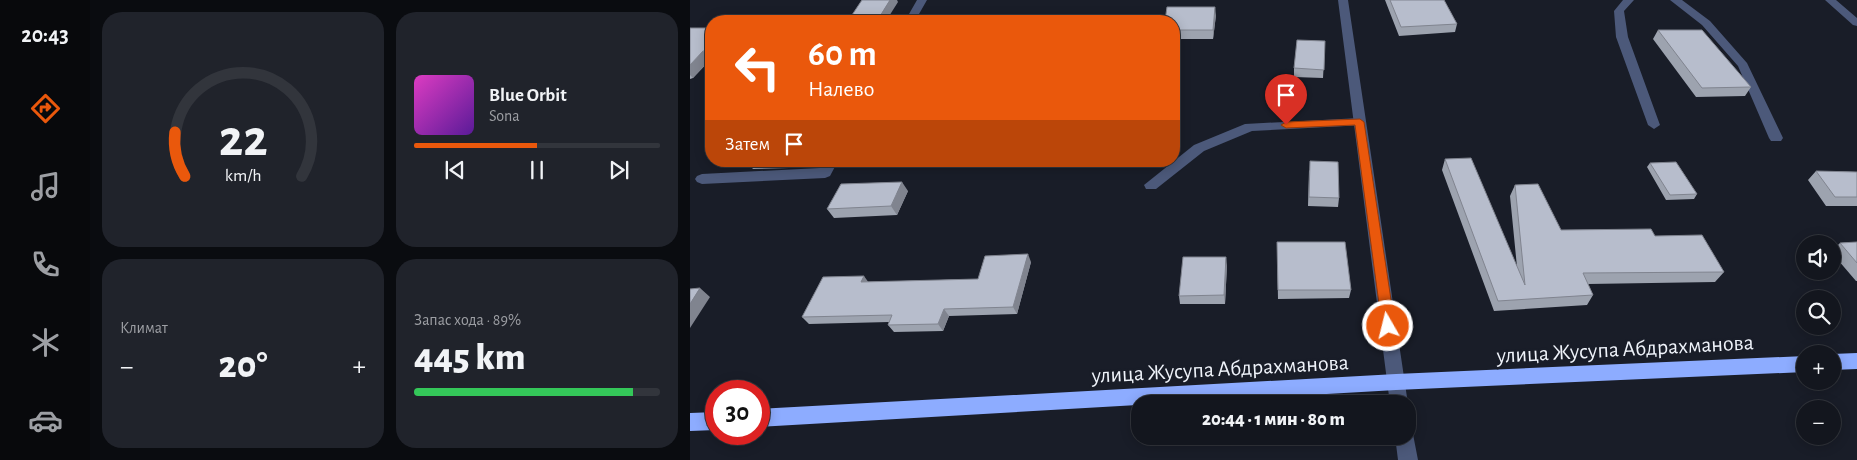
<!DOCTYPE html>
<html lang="ru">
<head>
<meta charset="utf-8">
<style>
  :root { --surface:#13161e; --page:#20232b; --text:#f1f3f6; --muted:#9d9fa4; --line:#32353c; --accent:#ea580c }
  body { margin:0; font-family:"Alegreya Sans",sans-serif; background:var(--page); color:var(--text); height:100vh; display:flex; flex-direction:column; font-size:19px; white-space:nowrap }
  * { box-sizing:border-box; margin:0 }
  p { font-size:16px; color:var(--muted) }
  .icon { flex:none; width:28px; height:28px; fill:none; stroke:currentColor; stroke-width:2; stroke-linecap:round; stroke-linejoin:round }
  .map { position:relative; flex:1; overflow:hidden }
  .panel { display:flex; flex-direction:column; gap:12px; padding:12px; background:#0a0c10; width:600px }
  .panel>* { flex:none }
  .banner { position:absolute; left:15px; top:15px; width:475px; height:152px; border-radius:20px; box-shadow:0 2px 12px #0003,0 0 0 1px var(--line); background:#ea580c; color:#fff; overflow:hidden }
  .buttons { position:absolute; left:1106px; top:235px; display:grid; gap:10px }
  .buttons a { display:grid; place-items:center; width:45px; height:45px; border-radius:50%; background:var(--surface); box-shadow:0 2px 12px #0003,0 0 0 1px var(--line); font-size:25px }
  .speed { position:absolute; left:15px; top:380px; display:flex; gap:10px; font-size:25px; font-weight:700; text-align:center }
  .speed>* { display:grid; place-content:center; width:65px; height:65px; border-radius:50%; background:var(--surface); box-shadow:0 2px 12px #0003,0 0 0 1px var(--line); line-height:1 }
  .speed .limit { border:8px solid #d22; background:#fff; color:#111 }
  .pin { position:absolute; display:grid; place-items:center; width:42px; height:42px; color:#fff; margin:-51px -21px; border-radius:50% 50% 50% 0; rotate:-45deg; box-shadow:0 0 5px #0007 }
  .pin .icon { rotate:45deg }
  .me { position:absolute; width:55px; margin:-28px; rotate:352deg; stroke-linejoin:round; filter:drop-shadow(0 0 4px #0008) }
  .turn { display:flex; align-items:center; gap:18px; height:105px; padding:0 20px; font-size:22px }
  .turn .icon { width:65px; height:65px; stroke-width:2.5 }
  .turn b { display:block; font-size:35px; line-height:42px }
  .then { display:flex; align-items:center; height:48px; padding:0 20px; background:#0003; gap:10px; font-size:19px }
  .big { font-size:38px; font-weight:800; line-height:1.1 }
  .panel .card { flex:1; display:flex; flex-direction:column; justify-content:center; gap:8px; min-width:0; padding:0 18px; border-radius:20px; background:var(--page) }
  .panel .dial { align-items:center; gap:0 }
  .dial svg { height:130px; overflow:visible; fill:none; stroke:var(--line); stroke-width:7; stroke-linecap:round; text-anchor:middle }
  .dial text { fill:var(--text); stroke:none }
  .song { display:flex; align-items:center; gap:15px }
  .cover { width:60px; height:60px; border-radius:8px; background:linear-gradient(135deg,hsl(310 70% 55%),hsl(270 70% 35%)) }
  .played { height:5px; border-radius:2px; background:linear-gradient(90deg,var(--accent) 50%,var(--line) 50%) }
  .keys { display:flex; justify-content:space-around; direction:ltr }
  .heat { display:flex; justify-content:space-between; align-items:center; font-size:28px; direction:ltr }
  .charge { height:8px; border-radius:4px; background:linear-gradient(90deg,#34c759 89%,var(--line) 0) }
  .panel .tiles { flex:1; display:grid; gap:12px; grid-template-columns:repeat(2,1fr) }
  .trip { position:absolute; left:441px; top:395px; width:285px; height:50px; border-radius:20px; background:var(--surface); box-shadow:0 2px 12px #0003,0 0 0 1px var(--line); font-weight:800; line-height:50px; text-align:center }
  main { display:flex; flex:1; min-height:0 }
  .dock { display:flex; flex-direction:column; width:90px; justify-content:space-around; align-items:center; background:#08090c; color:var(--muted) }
  .dock .icon { width:35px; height:35px }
  .dock .on { color:var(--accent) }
  .dock b { font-size:22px; color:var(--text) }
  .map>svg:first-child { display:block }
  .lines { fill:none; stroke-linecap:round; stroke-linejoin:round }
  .lane { fill:#4c597a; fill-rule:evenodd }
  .street { fill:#4c597a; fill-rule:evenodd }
  .highway { fill:#8dacff; fill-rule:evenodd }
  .wall { fill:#9da3af }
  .shaded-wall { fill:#80848f }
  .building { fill:#b7bdcc; stroke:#80848f }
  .route { fill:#ea580c; stroke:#983908 }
  .labels { text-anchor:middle; stroke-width:5; stroke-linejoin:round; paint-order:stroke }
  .near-street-label { font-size:22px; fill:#eff3fa; stroke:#191d28 }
</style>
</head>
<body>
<main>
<nav class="dock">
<b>20:43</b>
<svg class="icon on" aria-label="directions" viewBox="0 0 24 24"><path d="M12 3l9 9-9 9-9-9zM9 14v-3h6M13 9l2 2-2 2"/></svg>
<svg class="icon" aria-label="music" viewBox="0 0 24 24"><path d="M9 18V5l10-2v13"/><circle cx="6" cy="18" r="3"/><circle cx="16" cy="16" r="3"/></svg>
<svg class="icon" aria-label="phone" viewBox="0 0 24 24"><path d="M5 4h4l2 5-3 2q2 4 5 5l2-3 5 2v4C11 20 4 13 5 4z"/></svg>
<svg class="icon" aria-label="climate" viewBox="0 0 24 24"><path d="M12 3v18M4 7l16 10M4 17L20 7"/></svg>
<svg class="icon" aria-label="car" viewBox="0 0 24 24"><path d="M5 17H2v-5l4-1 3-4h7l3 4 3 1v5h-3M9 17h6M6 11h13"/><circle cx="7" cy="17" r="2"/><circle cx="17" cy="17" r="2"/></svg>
</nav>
<section class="panel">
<div class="tiles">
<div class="card dial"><svg viewBox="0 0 100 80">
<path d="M14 69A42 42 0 1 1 86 69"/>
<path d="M14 69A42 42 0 0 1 8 42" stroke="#ea580c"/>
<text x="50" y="56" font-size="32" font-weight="700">22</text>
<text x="50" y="72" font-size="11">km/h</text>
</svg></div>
<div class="card">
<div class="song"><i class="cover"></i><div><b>Blue Orbit</b><p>Sona</p></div></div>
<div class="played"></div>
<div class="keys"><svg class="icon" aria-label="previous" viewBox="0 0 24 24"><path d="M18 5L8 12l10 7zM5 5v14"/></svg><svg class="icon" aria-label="pause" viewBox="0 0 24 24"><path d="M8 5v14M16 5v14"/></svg><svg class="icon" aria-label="next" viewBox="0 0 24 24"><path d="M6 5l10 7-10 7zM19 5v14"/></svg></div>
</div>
<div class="card"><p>Климат</p>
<div class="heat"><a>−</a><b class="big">20°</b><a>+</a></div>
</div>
<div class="card"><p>Запас хода · 89%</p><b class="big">445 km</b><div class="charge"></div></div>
</div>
</section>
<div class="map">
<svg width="1167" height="460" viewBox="0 0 1167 460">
  <rect width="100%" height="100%" fill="#191d28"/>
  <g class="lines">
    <path class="lane" d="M 670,118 L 676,122 L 675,125 L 562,131 L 514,151 L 466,189 L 456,189 L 454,185 L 504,145 L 555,124 Z"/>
    <path class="street" d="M 227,0 L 237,0 L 225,21 L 215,21 Z
      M 648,0 L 658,0 L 718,404 L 718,406 L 718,404 L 700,404 Z
      M 933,0 L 944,0 L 934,11 L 938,37 L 970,125 L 964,129 L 958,125 L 926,37 L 924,11 Z
      M 980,0 L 992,0 L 1020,21 L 1057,63 L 1093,138 L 1091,141 L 1081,141 L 1079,138 L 1048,66 L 1012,25 Z
      M 1135,0 L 1146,0 L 1167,18 L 1167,26 L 1163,25 Z
      M 134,161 L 148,161 L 140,176 L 135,178 L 12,184 L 7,182 L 5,179 L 7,176 L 12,174 L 130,168 Z
      M 718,428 L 722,429 L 728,460 L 708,460 L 705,436 L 718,436 Z"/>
    <path class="highway" d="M 1167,353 L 1167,369 L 1142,370 L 1142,354 Z
      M 1115,356 L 1115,372 L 706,390 L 69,427 L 69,409 L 706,374 Z
      M 26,412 L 26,430 L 0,431 L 0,413 Z"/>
  </g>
  <path class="wall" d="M 695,0 L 754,0 L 767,24 L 765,32 L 709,36 Z
    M 526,15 L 523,39 L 484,39 L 484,21 Z
    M 0,28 L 21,28 L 21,60 L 20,60 L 3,78 L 0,79 Z
    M 968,30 L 1061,87 L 1055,96 L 1006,97 L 963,39 Z
    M 635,41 L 633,78 L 604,77 L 604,68 Z
    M 755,159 L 827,267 L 820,196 L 825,185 L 871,230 L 965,236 L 1034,272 L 1025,282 L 898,284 L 903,295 L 897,305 L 804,311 L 752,170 Z
    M 56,161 L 103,161 L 99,168 L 63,169 Z
    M 960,163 L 1007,194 L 1004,199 L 976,200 L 957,167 Z
    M 619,170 L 649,198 L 648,207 L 618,206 Z
    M 1126,171 L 1167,172 L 1167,206 L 1136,206 L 1118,180 Z
    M 218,191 L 207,215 L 144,218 L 137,209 Z
    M 587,242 L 661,290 L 659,298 L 588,299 Z
    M 1167,242 L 1167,281 L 1166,281 L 1142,253 L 1142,251 L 1150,243 Z
    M 341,262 L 327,314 L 259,316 L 253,331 L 204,332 L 198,325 L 199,322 L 119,324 L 112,317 L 178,282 L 288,279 Z
    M 537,265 L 535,304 L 490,304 L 489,296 Z"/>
  <path class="shaded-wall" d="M 200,0 L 207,0 L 208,2 L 196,21 L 187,21 Z
    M 525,7 L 526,15 L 523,39 L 523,30 Z
    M 13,51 L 20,60 L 3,78 L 0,75 L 0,65 Z
    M 94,161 L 103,161 L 99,168 Z
    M 212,182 L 218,191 L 207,215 L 201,206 Z
    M 338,254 L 341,262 L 327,314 L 323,307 Z
    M 536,257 L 537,265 L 535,304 L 534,295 Z
    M 174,276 L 179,283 L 171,282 Z
    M 10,288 L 20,297 L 0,328 L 0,304 Z
    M 254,309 L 259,316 L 253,331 L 248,324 Z"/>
  <path class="building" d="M 172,0 L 200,0 L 187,21 L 158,21 Z
    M 700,0 L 754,0 L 767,24 L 711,27 Z
    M 477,7 L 525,7 L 523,30 L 484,30 L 484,21 L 475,21 Z
    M 0,28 L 21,28 L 21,51 L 13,51 L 0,65 Z
    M 968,30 L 1012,30 L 1061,87 L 1012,88 Z
    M 607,40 L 635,41 L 634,70 L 604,68 Z
    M 781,158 L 835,285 L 825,185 L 848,184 L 871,230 L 961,229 L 965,236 L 1012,235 L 1034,272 L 893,273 L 903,295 L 808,301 L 755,159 Z
    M 620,161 L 648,162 L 649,198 L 619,197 Z
    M 986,162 L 1007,194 L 980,195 L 960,163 Z
    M 1126,171 L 1167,172 L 1167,197 L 1145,197 Z
    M 212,182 L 201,206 L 137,209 L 151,184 Z
    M 587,242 L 655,242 L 661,290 L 588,290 Z
    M 1167,242 L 1167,263 L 1150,243 Z
    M 338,254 L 323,307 L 254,309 L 248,324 L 198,325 L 202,315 L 112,317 L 133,277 L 174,276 L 171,282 L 288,279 L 295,256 Z
    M 493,257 L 536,257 L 534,295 L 489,296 Z
    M 10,288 L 0,304 L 0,289 Z"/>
  <path class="route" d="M 670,119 L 674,122 L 705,326 L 703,330 L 698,332 L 694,330 L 692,326 L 665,125 L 596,128 L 591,125 L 596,122 Z"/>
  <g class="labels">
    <g class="near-street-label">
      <text transform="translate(935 348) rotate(-3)" y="8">улица Жусупа Абдрахманова</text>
      <text transform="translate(530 368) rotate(-3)" y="8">улица Жусупа Абдрахманова</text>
    </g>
  </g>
</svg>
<div class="buttons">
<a><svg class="icon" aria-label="sound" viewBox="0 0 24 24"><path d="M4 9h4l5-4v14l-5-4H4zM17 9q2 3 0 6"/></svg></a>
<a><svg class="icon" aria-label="search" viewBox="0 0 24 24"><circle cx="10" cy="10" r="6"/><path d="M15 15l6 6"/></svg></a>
<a>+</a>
<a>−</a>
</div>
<div class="speed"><div class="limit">30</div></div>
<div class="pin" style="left:596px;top:125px;background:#d93025"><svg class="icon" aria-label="arrive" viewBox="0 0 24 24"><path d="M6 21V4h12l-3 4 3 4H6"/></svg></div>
<svg class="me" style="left:698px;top:326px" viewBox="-20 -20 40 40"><circle r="17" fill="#ea580c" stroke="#fff" stroke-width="3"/><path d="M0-11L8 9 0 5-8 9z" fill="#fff"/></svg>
<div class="trip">20:44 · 1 мин · 80 m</div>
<div class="banner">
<div class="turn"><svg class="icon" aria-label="left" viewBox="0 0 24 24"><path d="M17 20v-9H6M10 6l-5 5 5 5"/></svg><div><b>60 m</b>Налево</div></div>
<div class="then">Затем<svg class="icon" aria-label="arrive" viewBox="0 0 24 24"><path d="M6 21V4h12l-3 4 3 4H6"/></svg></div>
</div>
</div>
</main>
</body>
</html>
